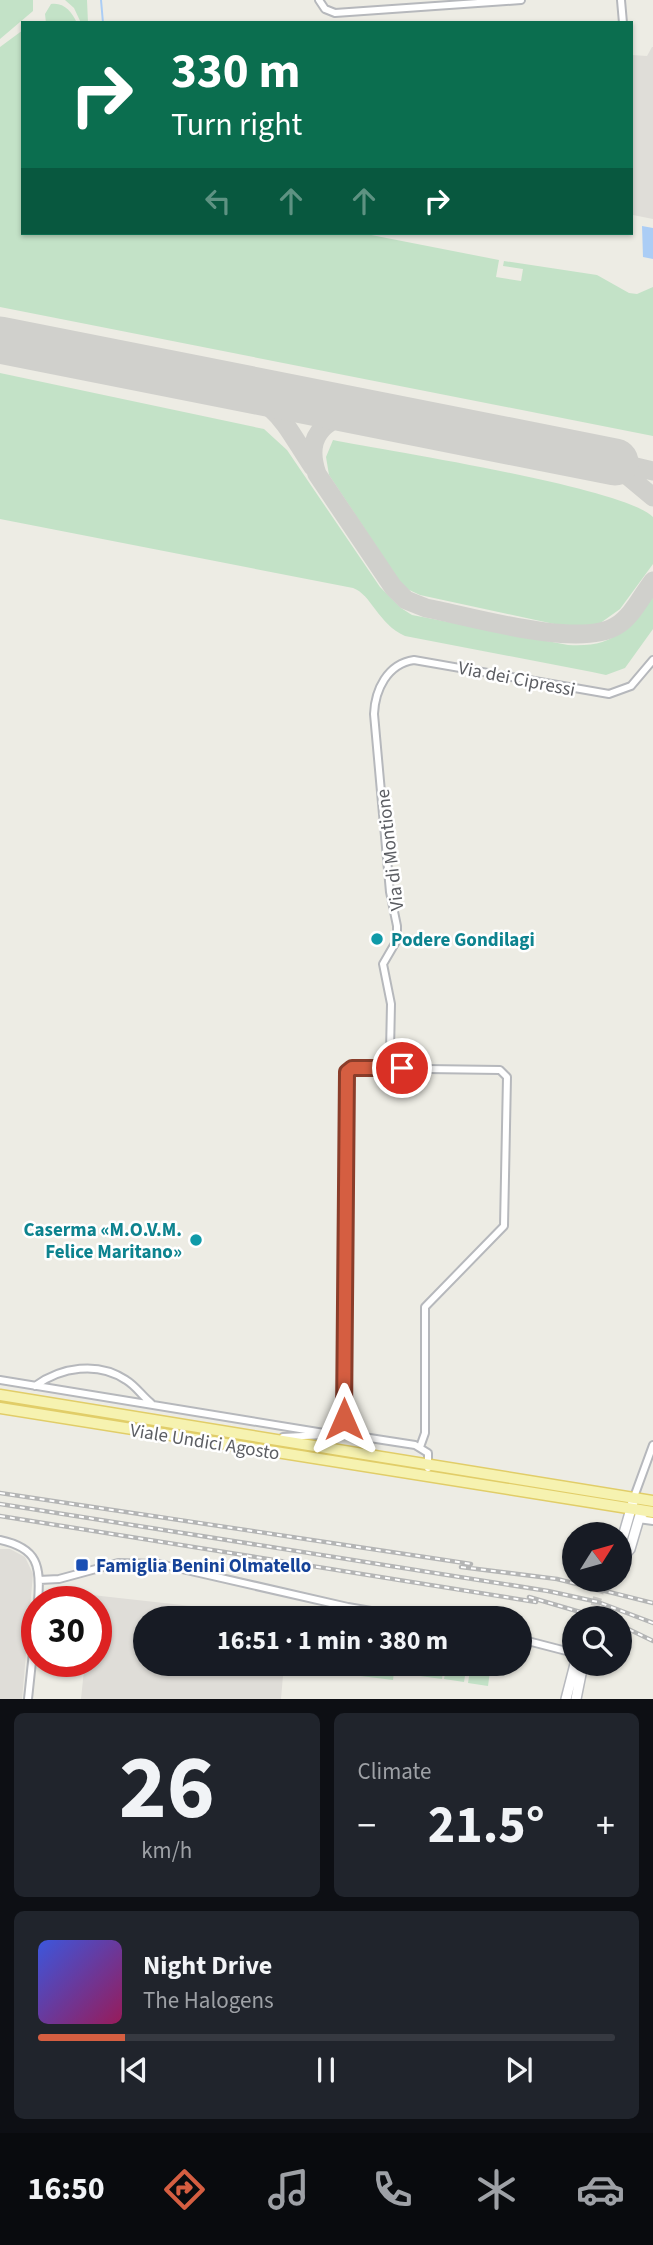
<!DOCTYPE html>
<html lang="en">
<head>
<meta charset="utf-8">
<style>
  :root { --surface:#171b24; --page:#20242c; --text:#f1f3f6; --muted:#9ea1a6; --line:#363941; --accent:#d55e41 }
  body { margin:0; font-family:"Source Sans 3",sans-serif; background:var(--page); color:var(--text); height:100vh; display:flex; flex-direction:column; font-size:26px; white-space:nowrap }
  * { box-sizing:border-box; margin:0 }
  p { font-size:23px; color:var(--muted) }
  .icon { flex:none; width:38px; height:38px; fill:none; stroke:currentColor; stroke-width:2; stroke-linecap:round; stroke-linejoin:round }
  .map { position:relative; height:1699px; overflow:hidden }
  .drawer { display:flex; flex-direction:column; gap:14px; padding:14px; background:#0d0f14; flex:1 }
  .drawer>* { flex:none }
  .top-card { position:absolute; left:21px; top:21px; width:612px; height:214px; border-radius:0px; box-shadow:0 2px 5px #0004; background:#0b6e4f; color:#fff; overflow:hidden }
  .needle { width:46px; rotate:53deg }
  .tools { position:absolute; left:562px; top:1522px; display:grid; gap:14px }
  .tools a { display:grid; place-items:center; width:70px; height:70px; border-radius:50%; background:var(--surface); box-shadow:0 2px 5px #0004; font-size:35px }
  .speed { position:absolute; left:21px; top:1586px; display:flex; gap:14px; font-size:35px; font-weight:700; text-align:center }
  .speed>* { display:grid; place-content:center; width:91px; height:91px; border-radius:50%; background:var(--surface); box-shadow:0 2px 5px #0004; line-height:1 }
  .speed .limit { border:10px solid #d22; background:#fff; color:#111 }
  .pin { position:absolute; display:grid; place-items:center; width:60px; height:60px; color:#fff; margin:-30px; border:4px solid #fff; border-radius:50%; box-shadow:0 2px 7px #0007 }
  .me { position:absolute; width:77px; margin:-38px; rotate:0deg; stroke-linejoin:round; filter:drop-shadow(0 0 5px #0008) }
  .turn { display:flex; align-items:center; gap:24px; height:147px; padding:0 35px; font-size:32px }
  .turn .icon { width:91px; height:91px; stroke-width:2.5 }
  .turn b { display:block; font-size:49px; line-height:60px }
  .lanes { display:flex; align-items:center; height:66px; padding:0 35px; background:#0003; justify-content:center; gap:35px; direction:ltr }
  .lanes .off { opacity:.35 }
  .big { font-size:52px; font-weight:700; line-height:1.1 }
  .drawer .widget { flex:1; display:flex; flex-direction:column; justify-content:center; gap:10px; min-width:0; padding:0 24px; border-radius:10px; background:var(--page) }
  .drawer .dial { align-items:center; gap:0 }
  .dial b { font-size:91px; line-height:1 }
  .song { display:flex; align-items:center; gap:21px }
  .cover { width:84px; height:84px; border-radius:10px; background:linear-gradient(135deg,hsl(230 70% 55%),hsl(330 70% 35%)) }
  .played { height:7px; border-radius:4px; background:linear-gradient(90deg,var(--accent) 15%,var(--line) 15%) }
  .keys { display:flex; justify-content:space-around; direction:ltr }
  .heat { display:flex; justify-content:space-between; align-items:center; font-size:38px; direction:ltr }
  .drawer .tiles { flex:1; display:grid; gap:14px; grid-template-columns:1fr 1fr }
  .widget:last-child { grid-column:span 2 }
  .trip { position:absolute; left:133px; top:1606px; width:399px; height:70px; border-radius:35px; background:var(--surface); box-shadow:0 2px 5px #0004; font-weight:700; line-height:70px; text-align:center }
  .menu { display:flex; height:112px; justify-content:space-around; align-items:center; background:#090b0e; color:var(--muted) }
  .menu .icon { width:49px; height:49px }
  .menu .current { color:var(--accent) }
  .menu b { font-size:32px; color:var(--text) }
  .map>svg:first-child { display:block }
  .industrial { fill:#dfddd8 }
  .green { fill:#c3e2c7 }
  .water { fill:#abcdf5 }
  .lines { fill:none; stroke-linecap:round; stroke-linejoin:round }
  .stream { stroke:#abcdf5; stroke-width:2 }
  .taxiway { stroke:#d0d0cc; stroke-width:19 }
  .runway { stroke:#d0d0cc; stroke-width:47 }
  .secondary-tunnel { stroke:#c9c8c4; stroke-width:9; stroke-dasharray:9 4.5; stroke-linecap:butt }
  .street-casing { stroke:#b6b8bc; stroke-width:10 }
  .secondary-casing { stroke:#b7b9be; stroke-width:12 }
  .primary-casing { stroke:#e1cd68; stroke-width:13 }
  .street { stroke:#fff; stroke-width:6 }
  .secondary { stroke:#fff; stroke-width:9 }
  .primary { stroke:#f6f2b0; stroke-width:10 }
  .rail-casing { stroke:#b4b5b5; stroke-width:4.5 }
  .rail { stroke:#fff; stroke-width:2; stroke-dasharray:5; stroke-linecap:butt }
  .route-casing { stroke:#8a3d2a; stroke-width:18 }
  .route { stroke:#d55e41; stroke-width:12 }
  .culture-dot { fill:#0f9aa8; stroke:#fff; stroke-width:2.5 }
  .transit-dot { fill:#1a4fb4; stroke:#fff; stroke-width:2.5 }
  .labels { text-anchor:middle; stroke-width:5; stroke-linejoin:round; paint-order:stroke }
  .street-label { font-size:19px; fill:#5c5e63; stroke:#fff }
  .culture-label { font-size:19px; font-weight:bold; fill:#0d838f; stroke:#fff; text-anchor:start }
  .transit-label { font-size:19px; font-weight:bold; fill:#164399; stroke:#fff; text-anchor:start }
</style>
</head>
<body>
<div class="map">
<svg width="653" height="1699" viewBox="0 0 653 1699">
  <rect width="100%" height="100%" fill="#edece4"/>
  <path class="industrial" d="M 652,47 L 653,47 L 653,219 L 633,215 L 632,199 L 632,55 L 647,56 Z
    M 0,1549 L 10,1549 L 25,1557 L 33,1574 L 22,1699 L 0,1699 Z
    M 92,1595 L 289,1617 L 145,1619 L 145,1664 L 284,1664 L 281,1699 L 81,1699 L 85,1661 L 96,1661 L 96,1601 L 92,1601 Z"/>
  <path class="green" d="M 0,0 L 33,0 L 33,11 L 0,39 Z
    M 65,0 L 87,0 L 88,23 L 81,23 L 74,8 Z
    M 51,4 C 64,2 72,12 77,23 L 46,23 L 45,14 Z
    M 23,30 L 23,233 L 361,233 L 499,260 L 496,277 L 521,281 L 523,269 L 503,266 L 504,261 L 597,275 L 629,293 L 637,294 L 653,287 L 653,436 L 0,307 L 0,47 Z
    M 0,373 L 264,429 L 287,450 L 380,587 L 401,608 L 412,615 L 568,645 C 615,648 627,629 653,595 L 653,629 L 625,668 L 606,675 L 592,672 L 405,636 C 378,624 371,594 353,588 L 0,519 Z
    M 333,440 C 388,451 623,487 653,517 L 653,564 L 620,609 L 599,624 L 568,627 L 420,595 L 405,588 L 400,582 L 329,475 L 326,457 Z
    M 288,1664 L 395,1664 L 393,1680 L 288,1667 Z
    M 421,1664 L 444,1664 L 442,1679 L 420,1676 Z
    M 447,1664 L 467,1664 L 464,1682 L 444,1679 Z
    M 471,1664 L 491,1664 L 488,1686 L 468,1683 Z"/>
  <path class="water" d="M 642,226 L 653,228 L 653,259 L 643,257 Z"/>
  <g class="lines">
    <path class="stream" d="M 101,0 L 103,23"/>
    <path class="taxiway" d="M 222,384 C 280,403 281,419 313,467
      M 355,411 C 323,421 304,437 317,474 L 393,587 L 406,600 L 426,608 C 469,616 579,649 616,626 C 632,617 642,595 653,581
      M 583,456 L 617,467 L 653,497
      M 615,462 L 653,471"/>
    <path class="runway" d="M 0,340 L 615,462"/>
    <path class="secondary-tunnel" d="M 591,1619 L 603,1580"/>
    <defs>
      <path id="street" d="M 319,0 L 325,9 L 335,13 L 521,0
        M 621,0 L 623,23
        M 390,1051 L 391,1004 L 383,964 L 397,940 L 397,926 L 390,892 L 374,714 C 375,690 387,664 414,660 L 609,694 L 631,686 L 653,660
        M 0,1380 L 324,1433
        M 35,1386 C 61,1367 98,1361 126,1380 C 136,1386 142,1396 151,1403
        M 344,1434 L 348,1070 L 352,1068 L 500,1070 L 507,1077 L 504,1226 L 425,1307 L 425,1433 L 420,1447
        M 283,1437 L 344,1434 L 415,1445 L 428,1453 L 428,1468
        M 634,1497 L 653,1445
        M 638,1519 L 653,1521
        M 0,1540 C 38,1548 41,1566 38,1601
        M 39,1580 L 59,1579 L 118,1563 L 160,1564 L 348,1607 L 417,1619
        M 520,1639 L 574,1653
        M 28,1699 L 37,1615"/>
      <path id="secondary" d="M 620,1547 L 633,1502
        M 620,1561 L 630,1549 L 640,1515 L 645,1512
        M 566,1699 L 575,1664
        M 576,1699 L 583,1664"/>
      <path id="primary" d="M 0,1395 L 653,1501
        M 0,1408 L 653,1512"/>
    </defs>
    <use href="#street" class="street-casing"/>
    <use href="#secondary" class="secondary-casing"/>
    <use href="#primary" class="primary-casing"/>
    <use href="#street" class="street"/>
    <use href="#secondary" class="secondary"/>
    <use href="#primary" class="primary"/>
    <defs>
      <path id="rail" d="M 0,1493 L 471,1564
        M 0,1504 L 548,1591 L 598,1602 L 653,1623
        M 0,1516 L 536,1602
        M 461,1567 L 557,1579 L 653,1603
        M 529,1597 L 604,1619
        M 620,1625 L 653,1641"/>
    </defs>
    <use href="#rail" class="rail-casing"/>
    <use href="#rail" class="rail"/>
  </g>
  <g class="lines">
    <defs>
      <path id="route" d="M 344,1419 L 347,1072 L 352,1068 L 402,1068"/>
    </defs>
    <use href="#route" class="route-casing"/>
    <use href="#route" class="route"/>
  </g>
  <g class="culture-dot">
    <circle cx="377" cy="939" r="7"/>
    <circle cx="196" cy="1240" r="7"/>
  </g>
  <rect class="transit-dot" x="75" y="1558" width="14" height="14" rx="3.5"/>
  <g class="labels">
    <g class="street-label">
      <text transform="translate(517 678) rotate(11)" y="7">Via dei Cipressi</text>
      <text transform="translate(389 850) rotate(-97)" y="7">Via di Montione</text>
      <text transform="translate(205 1441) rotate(9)" y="7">Viale Undici Agosto</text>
    </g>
    <g class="culture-label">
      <text x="391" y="946">Podere Gondilagi</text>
      <text x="182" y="1236" text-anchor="end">Caserma «M.O.V.M.<tspan x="182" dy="22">Felice Maritano»</tspan></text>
    </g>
    <g class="transit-label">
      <text x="96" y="1572">Famiglia Benini Olmatello</text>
    </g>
  </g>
</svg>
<div class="tools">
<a><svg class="needle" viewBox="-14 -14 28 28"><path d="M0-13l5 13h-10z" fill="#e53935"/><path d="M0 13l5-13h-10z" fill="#9ea1a6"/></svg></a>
<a><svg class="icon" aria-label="search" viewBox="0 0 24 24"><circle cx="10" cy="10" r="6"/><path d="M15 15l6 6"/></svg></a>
</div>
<div class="speed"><div class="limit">30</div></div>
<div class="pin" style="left:402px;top:1068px;background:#d93025"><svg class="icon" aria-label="arrive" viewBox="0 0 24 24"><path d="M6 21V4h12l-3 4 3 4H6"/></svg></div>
<svg class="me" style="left:344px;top:1419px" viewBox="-20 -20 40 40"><path d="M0-17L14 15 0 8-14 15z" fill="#d55e41" stroke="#fff" stroke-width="4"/></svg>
<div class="trip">16:51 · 1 min · 380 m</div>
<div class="top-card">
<div class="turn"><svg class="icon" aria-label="right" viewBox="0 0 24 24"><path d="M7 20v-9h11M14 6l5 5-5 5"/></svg><div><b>330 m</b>Turn right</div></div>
<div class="lanes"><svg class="icon off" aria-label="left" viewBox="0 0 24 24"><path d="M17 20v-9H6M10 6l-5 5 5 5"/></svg><svg class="icon off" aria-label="ahead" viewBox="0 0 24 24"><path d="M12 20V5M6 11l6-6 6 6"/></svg><svg class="icon off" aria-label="ahead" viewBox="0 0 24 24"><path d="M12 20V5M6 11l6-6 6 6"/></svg><svg class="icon" aria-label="right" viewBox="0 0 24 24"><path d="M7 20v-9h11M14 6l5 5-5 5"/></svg></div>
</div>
</div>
<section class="drawer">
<div class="tiles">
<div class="widget dial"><b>26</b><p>km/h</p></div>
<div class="widget"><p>Climate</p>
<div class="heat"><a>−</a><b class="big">21.5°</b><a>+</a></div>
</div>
<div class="widget">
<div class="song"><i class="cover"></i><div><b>Night Drive</b><p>The Halogens</p></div></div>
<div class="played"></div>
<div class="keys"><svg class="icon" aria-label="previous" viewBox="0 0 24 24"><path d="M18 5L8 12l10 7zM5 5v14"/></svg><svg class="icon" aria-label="pause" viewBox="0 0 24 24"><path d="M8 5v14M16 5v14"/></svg><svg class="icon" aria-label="next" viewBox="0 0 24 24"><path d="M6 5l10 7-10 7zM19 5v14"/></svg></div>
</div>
</div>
</section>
<nav class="menu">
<b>16:50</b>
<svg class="icon current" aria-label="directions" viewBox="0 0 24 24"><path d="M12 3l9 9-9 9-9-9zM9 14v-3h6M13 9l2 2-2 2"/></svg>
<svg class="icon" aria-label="music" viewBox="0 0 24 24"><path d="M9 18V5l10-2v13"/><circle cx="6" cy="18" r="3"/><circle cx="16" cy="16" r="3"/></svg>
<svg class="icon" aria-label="phone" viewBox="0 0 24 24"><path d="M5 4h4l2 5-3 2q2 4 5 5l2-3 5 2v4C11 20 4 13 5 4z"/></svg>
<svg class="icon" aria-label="climate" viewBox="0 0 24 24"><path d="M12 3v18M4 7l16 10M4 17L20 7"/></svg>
<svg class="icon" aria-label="car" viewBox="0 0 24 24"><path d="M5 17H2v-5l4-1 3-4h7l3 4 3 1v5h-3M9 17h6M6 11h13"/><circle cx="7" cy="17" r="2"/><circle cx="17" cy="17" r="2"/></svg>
</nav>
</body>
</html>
